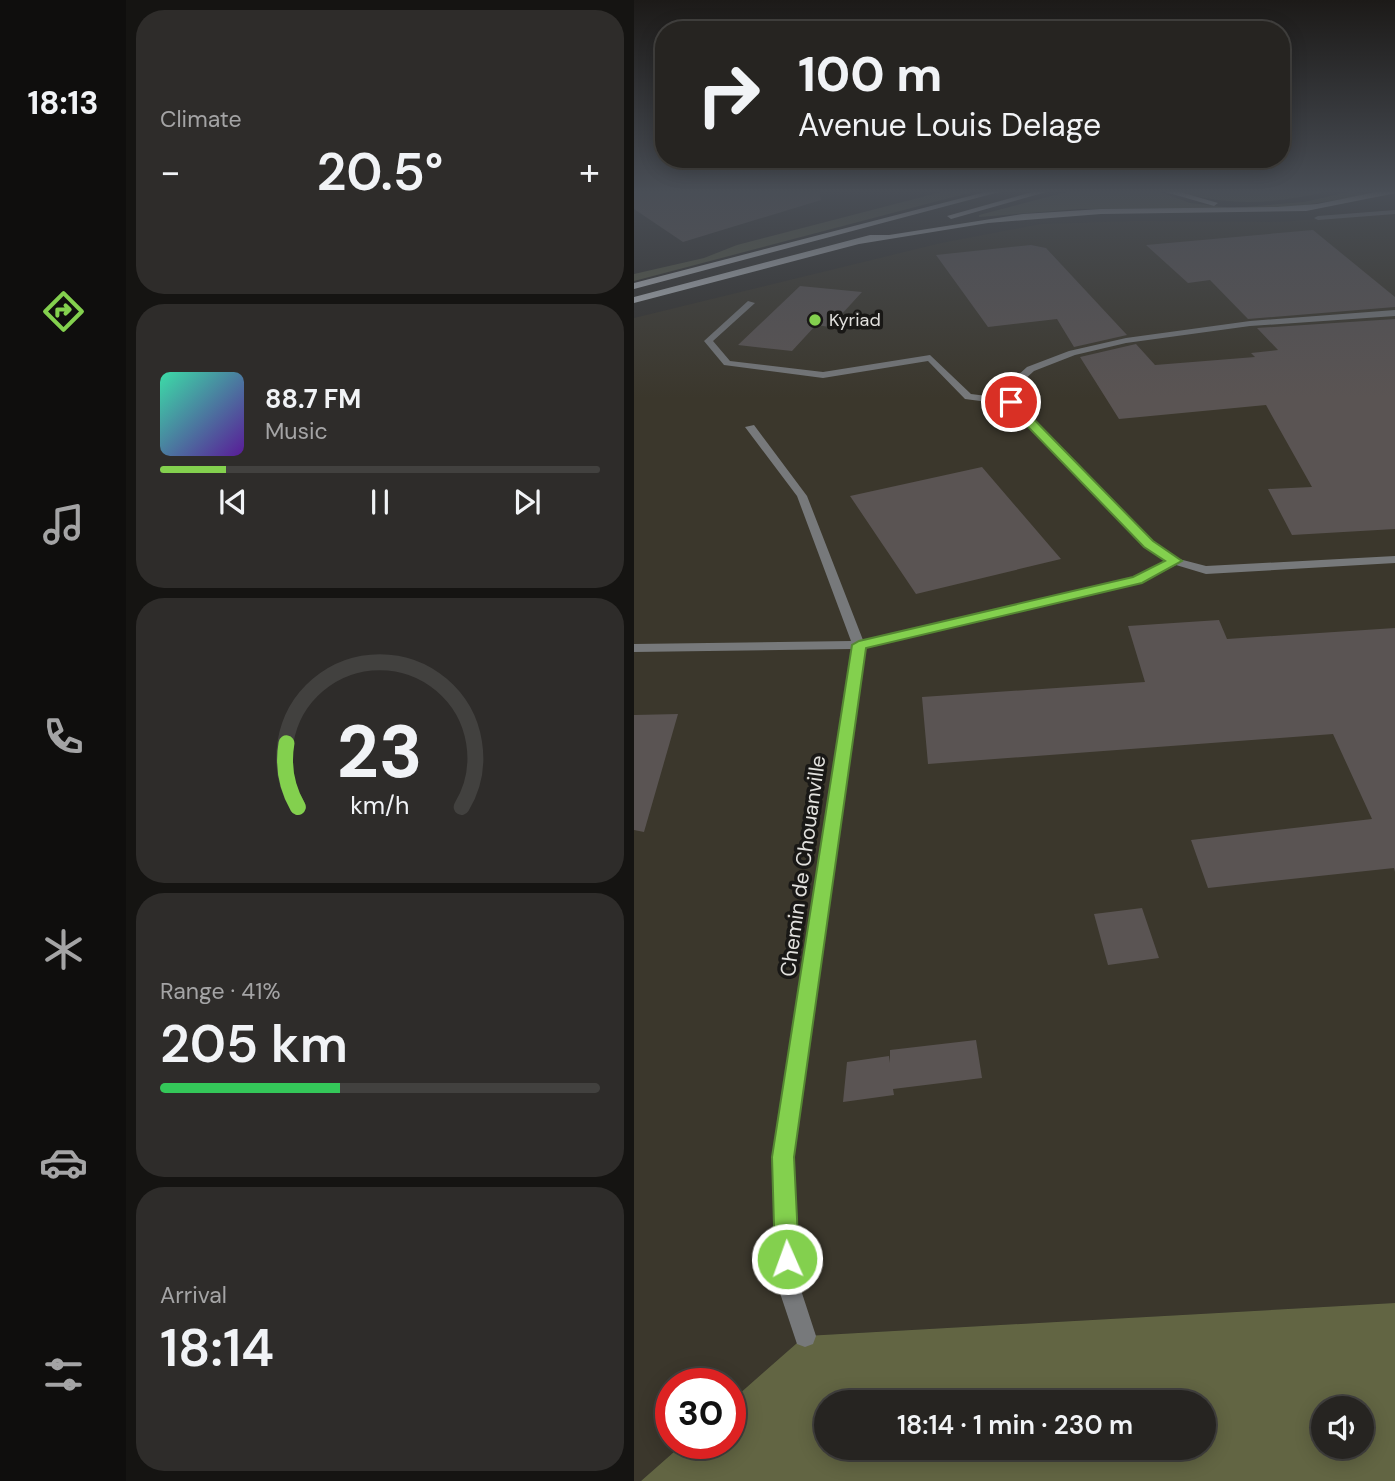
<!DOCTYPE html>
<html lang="en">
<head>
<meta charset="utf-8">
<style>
  :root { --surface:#262421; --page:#2e2c2a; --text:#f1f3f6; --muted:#a4a4a5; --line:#42413f; --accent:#83d04e }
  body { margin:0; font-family:"DM Sans",sans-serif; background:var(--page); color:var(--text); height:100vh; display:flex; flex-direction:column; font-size:26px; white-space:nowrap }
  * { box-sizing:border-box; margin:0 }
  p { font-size:23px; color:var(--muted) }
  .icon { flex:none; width:38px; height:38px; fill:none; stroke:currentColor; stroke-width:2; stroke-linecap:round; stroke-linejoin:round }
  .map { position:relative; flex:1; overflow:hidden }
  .side { display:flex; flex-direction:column; gap:10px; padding:10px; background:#151412; width:508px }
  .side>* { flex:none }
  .guide { position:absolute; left:21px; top:21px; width:635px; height:147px; border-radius:28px; box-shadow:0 4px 18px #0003,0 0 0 2px var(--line); background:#262421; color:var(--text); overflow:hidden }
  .controls { position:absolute; left:677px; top:1396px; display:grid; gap:14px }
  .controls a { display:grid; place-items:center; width:63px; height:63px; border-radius:50%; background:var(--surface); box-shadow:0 4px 18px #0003,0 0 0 2px var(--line); font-size:35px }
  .speed { position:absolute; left:21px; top:1368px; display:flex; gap:14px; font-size:35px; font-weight:700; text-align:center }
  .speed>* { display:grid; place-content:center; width:91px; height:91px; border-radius:50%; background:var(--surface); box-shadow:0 4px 18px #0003,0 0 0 2px var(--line); line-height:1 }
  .speed .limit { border:10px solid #d22; background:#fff; color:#111 }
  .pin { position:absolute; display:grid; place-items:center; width:60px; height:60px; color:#fff; margin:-30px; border:4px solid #fff; border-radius:50%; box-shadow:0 2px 7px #0007 }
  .me { position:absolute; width:77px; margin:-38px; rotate:358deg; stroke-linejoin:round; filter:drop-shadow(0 0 5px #0008) }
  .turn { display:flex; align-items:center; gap:24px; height:147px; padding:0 28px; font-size:32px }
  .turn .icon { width:91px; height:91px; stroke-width:2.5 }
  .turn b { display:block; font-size:49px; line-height:60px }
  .big { font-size:52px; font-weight:600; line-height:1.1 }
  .side .card { flex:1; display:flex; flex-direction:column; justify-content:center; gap:10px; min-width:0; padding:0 24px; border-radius:28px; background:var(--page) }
  .side .dial { align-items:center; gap:0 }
  .dial svg { height:182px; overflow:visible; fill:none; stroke:var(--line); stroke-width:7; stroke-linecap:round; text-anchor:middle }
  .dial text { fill:var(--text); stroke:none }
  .song { display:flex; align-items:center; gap:21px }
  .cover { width:84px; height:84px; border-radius:10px; background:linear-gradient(135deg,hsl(160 70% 55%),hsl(270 70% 35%)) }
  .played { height:7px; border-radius:4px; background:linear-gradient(90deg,var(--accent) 15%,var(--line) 15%) }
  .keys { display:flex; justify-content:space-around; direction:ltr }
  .heat { display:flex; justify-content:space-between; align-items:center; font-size:38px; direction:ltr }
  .charge { height:10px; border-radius:5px; background:linear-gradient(90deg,#34c759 41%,var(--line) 0) }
  .trip { position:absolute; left:180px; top:1390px; width:402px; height:70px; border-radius:35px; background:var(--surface); box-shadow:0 4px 18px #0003,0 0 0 2px var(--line); font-weight:600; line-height:70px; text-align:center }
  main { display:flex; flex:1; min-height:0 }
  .tab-bar { display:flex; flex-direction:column; width:126px; justify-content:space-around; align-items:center; background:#0f0e0d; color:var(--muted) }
  .tab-bar .icon { width:49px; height:49px }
  .tab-bar .selected { color:var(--accent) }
  .tab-bar b { font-size:32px; color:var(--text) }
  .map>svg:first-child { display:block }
  .built { fill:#3b372c }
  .green { fill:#565843 }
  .forest { fill:#626543; fill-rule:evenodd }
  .building { fill:#5a5453 }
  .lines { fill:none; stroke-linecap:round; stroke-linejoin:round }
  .service { fill:#77797b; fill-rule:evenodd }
  .minor { fill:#77797b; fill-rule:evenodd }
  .primary { fill:#bdc1c5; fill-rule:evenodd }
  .route { fill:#83d04e; stroke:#558733; stroke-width:2 }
  .poi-dot { fill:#83d04e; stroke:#191816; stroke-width:2.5 }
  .labels { text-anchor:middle; stroke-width:7; stroke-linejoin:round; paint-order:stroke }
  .far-poi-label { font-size:18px; fill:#e2e1de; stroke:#191816; text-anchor:start }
  .street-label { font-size:21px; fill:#e2e1de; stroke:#191816 }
</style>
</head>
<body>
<main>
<nav class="tab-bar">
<b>18:13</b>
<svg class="icon selected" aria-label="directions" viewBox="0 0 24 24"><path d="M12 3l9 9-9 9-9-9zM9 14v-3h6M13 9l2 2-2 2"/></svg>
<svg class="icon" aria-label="music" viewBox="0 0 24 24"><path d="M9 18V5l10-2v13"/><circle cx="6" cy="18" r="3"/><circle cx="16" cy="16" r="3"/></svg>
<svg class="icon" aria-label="phone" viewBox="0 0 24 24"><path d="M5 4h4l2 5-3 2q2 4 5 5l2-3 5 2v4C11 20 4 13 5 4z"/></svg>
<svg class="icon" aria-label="climate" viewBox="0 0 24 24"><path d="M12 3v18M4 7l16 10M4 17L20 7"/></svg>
<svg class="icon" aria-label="car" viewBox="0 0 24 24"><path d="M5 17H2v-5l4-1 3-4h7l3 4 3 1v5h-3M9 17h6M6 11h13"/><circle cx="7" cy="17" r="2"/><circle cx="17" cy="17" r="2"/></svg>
<svg class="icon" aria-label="filters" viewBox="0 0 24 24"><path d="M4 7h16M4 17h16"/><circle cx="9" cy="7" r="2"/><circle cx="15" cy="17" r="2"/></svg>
</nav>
<section class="side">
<div class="card"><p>Climate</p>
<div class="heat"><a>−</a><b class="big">20.5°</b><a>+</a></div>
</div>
<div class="card">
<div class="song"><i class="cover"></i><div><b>88.7 FM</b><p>Music</p></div></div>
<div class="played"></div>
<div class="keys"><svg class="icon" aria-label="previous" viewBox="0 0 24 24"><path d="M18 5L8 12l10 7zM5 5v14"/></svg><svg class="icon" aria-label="pause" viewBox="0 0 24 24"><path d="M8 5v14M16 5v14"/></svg><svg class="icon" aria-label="next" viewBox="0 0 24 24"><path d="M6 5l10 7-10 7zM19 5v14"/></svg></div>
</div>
<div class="card dial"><svg viewBox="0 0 100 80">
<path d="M14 69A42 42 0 1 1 86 69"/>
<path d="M14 69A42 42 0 0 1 9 41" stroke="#83d04e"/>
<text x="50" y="56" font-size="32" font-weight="700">23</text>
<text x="50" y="72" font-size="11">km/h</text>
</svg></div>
<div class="card"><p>Range · 41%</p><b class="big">205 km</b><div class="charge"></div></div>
<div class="card"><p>Arrival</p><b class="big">18:14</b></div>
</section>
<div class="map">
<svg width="762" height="1481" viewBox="0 0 762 1481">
  <rect width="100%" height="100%" fill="#32302c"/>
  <path class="built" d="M 761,212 L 761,1303 L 171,1336 L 96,1402 L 96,1384 L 37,1384 L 37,1444 L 49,1444 L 7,1481 L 0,1481 L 0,318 L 307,243 L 407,224 L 502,221 L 647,222 Z"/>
  <path class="green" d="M 311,191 L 342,191 L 0,281 L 0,274 L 70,258 L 103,245 Z
    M 436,191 L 523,191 L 556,203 L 598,208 L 670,202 L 719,191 L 732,195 L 658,207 L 445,209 L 345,217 L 345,215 Z
    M 544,191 L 694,191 C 645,204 593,207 544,191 Z"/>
  <path class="forest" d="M 761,1303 L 761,1481 L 7,1481 L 49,1444 L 96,1444 L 96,1402 L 171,1336 ZM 192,1402 L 570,1402 L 570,1447 L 192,1447 ZM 690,1409 L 728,1409 L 728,1447 L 690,1447 Z"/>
  <path class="building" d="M 0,191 L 185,191 L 187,200 L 49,242 L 0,209 Z
    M 679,230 L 761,297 L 761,307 L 614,319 L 576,280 L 554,283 L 512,245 Z
    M 397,245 L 412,248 L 493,335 L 440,347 L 423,319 L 354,327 L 302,255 Z
    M 166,286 L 228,292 L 196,327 L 182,325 L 158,351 L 104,345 Z
    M 761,319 L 761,529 L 658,535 L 634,489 L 678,487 L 632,405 L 485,419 L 446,357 L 502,344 L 521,365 L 621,357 L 617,353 L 644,350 L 623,328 Z
    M 348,467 L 427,559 L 282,594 L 216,496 Z
    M 585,620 L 593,639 L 761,628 L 761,872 L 760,868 L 574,888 L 557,840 L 738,819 L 699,734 L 294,764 L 288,697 L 511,682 L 494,626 Z
    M 44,714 L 10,832 L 0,830 L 0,715 Z
    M 508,908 L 525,958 L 474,965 L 460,914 Z
    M 342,1040 L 348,1078 L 259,1089 L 260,1095 L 209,1102 L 213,1062 L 255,1056 L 256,1063 L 256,1050 Z"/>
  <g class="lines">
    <path class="service" d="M 114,301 L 121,303 L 79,341 L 96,361 L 189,372 L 296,355 L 337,394 L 377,399 L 382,402 L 377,405 L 331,399 L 294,361 L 189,378 L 90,365 L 70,341 Z"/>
    <path class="minor" d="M 762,210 L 762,214 L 684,220 L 680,218 L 684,216 Z
      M 762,310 L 762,316 L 616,326 L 492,343 L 441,355 L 400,371 L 378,391 L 381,401 L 519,542 L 545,559 L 572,566 L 762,556 L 762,563 L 572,574 L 542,565 L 507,583 L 231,647 L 159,1157 L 165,1284 L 182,1336 L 179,1344 L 171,1347 L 163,1344 L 143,1284 L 139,1157 L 218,649 L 0,652 L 0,644 L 217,641 L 163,496 L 111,427 L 120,425 L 173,496 L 229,640 L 499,577 L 533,561 L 511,546 L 374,404 L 368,390 L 393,367 L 435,351 L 492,338 L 616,321 Z"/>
    <path class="primary" d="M 355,191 L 369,191 L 0,289 L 0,283 Z
      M 402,191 L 416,191 L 317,219 L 313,216 Z
      M 528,191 L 543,191 L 584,203 L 580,206 Z
      M 747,191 L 762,191 L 762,193 L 672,211 L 467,214 L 354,223 L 225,244 L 0,303 L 0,297 L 236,235 L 255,235 L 389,214 L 467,209 L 643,207 L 683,204 Z"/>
  </g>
  <linearGradient id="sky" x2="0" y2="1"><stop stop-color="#1c1a18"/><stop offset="0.48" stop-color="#494e56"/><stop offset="1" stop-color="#494e56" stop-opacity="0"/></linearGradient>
  <rect width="762" height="398" fill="url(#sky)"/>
  <path class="route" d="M 373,400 L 381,400 L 519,541 L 548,561 L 508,583 L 232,648 L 160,1157 L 165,1259 L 161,1267 L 153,1270 L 144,1267 L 141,1259 L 138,1157 L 218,645 L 225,641 L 499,577 L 531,561 L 510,547 L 373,405 Z"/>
  <circle class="poi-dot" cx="181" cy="320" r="7"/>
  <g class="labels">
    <g class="far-poi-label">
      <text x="195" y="326">Kyriad</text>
    </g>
    <g class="street-label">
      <text transform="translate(169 866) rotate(-82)" y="7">Chemin de Chouanville</text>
    </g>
  </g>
</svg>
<div class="controls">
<a><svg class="icon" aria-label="sound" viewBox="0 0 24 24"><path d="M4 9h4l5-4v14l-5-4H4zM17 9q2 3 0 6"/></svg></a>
</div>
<div class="speed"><div class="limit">30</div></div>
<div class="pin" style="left:377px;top:402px;background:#d93025"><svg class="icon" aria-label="arrive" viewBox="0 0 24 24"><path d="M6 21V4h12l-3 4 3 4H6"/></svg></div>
<svg class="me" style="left:153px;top:1259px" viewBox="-20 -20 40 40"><circle r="17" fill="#83d04e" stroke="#fff" stroke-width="3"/><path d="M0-11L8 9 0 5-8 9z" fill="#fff"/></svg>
<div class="trip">18:14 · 1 min · 230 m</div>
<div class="guide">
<div class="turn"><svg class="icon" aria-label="right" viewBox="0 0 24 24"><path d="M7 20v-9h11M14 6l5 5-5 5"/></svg><div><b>100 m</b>Avenue Louis Delage</div></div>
</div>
</div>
</main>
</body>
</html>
